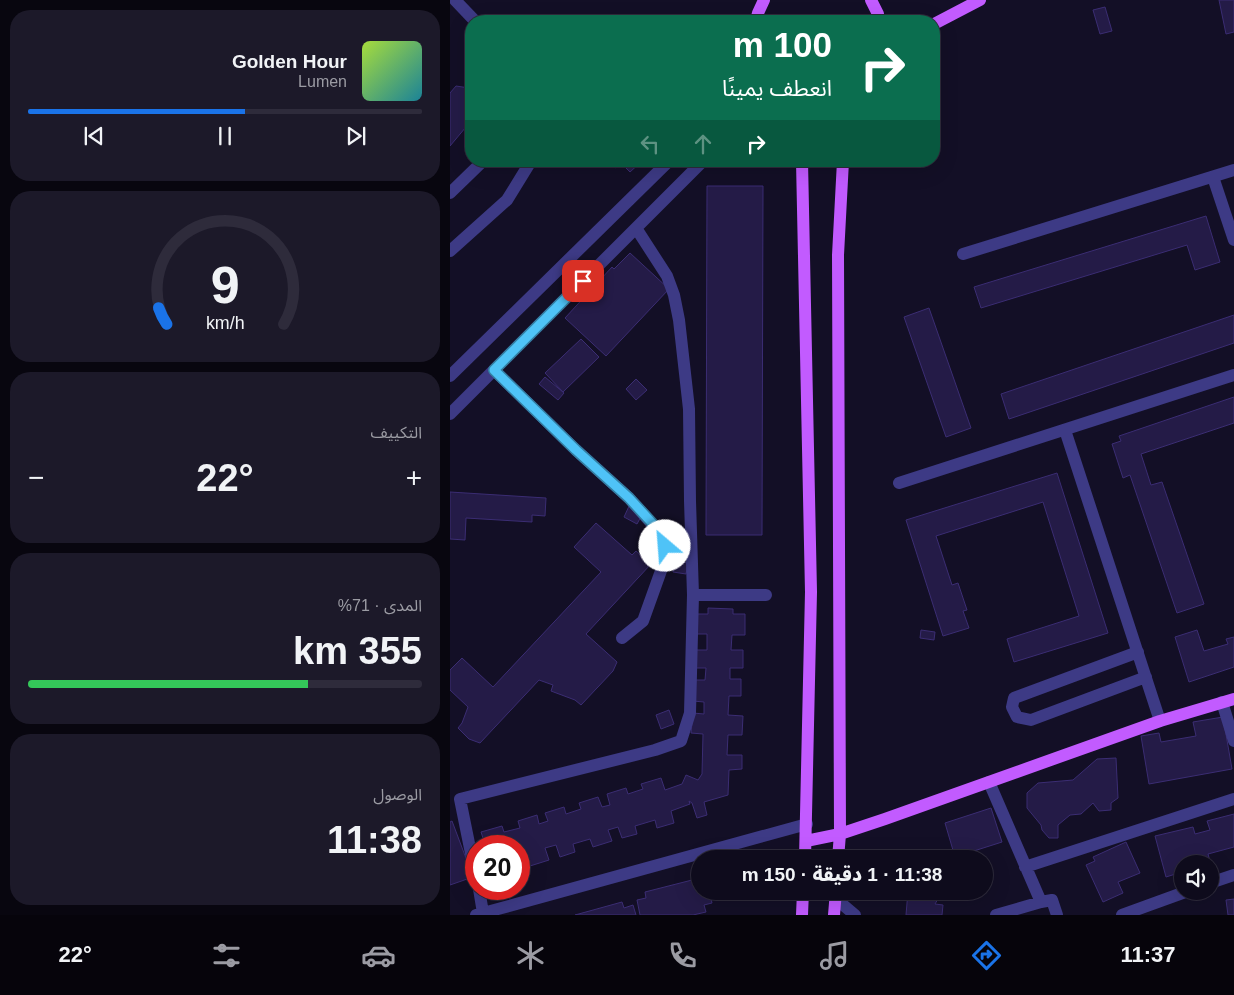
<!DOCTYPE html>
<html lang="ar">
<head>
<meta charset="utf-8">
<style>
  :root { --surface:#0e0b1c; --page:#1c1929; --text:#f1f3f6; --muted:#9b9ba3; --line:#2e2b3b; --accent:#1a73e8 }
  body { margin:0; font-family:Helvetica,"Noto Sans Arabic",sans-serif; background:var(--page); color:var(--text); direction:rtl; height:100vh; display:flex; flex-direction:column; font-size:19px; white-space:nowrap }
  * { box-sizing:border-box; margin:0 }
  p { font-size:16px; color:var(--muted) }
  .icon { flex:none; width:28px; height:28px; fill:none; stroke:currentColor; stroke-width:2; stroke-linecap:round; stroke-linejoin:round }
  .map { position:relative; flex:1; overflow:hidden; direction:ltr }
  .details { display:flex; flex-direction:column; gap:10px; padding:10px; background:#08060f; width:450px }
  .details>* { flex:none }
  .banner { position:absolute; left:15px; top:15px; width:475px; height:152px; border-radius:20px; box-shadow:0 5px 20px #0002,0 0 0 1px var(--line); direction:rtl; background:#0b6e4f; color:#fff; overflow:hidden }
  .buttons { position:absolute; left:724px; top:855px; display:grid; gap:10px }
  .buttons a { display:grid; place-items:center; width:45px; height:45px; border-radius:50%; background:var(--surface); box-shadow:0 5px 20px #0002,0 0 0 1px var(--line); font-size:25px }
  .speed { position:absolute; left:15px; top:835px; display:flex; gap:10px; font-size:25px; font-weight:700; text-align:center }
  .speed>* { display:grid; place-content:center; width:65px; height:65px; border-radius:50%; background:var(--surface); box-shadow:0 5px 20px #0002,0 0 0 1px var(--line); line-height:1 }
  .speed .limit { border:8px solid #d22; background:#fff; color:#111 }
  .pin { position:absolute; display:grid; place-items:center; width:42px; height:42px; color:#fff; margin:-21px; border-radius:10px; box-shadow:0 2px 8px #0006 }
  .me { position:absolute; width:55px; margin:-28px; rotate:333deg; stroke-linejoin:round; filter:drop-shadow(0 0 4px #0008) }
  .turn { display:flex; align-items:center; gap:18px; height:105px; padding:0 25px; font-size:22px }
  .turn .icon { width:65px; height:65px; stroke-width:2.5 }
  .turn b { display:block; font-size:35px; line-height:42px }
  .lanes { display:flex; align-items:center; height:48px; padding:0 25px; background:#0003; justify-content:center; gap:25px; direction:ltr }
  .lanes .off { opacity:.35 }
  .big { font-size:38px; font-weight:800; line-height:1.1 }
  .details .widget { flex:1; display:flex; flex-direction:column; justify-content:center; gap:8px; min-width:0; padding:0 18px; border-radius:20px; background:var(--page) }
  .details .dial { align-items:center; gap:0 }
  .dial svg { height:130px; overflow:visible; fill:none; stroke:var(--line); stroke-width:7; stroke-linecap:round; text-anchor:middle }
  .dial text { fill:var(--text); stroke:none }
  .song { display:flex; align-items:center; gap:15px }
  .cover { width:60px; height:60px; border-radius:8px; background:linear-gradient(135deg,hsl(80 70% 55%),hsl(190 70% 35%)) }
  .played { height:5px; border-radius:2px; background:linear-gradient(90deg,var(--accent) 55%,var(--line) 55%) }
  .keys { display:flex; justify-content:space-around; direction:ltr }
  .heat { display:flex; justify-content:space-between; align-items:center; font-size:28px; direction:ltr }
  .charge { height:8px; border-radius:4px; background:linear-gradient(90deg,#34c759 71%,var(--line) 0) }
  .trip { position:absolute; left:241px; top:850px; width:302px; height:50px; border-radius:25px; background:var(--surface); box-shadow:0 5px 20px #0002,0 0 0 1px var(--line); font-weight:800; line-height:50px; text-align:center; direction:rtl }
  .menu { display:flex; height:80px; justify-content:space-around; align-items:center; background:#06040b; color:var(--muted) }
  .menu .icon { width:35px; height:35px }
  .menu .on { color:var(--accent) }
  .menu b { font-size:22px; color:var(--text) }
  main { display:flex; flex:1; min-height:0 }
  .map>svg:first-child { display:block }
  .building { fill:#241b47; stroke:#3b2d73 }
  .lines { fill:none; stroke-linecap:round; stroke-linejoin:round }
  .minor { stroke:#3d3a85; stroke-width:12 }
  .major { stroke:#c25bff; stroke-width:12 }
  .route-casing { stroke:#337fa1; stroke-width:12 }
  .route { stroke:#4fc3f7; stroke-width:9 }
</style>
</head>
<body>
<main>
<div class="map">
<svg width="784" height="915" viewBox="0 0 784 915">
  <rect width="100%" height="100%" fill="#130f26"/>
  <path class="building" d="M 769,0 L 784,0 L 784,32 L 776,34 Z
    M 655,7 L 662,31 L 650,34 L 643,10 Z
    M 21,84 L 21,121 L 0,146 L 0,93 L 6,86 L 19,88 Z
    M 160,161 L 192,161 L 180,172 L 171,163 L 165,168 Z
    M 257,186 L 313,186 L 312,535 L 256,535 Z
    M 756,216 L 770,262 L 745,270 L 737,245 L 531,308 L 524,287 Z
    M 180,253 L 219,289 L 156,356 L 115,318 L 162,267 L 164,269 Z
    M 479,308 L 521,428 L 496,437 L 454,317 Z
    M 784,315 L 784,343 L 559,419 L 551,394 Z
    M 131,339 L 149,357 L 113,392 L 95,373 Z
    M 95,377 L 114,393 L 108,400 L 89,384 Z
    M 186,379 L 197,390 L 186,400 L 176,389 Z
    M 784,397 L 784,423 L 691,454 L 701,485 L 712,482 L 754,604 L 727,613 L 680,475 L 673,478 L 662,444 L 671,441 L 669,436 Z
    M 607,473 L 658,633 L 564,662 L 557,639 L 629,616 L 593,502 L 486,536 L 502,585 L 508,583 L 517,610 L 513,611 L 519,628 L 493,636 L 456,520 Z
    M 0,492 L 96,498 L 95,516 L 82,515 L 82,522 L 16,518 L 15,540 L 0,539 Z
    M 180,504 L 194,511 L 187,524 L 174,517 Z
    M 146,523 L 182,555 L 186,551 L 201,564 L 136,634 L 167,662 L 163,671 L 131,705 L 125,700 L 101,691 L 103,685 L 89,680 L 30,743 L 19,739 L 8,728 L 12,723 L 18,707 L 0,690 L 0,670 L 12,658 L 43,687 L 151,572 L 124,547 Z
    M 225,561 L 238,563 L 236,574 L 223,572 Z
    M 258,608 L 283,609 L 283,614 L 295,614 L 295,635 L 282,635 L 281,650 L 293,650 L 293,668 L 280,668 L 280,679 L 291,679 L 291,696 L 279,696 L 278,715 L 293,716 L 292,735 L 278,735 L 277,755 L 292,755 L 292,769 L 279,770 L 278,795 L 254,802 L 257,815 L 247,818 L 242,803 L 239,801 L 240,804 L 221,811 L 224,823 L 207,828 L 205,820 L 185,826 L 187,834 L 172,838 L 168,827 L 158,830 L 162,841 L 143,847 L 140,839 L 123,844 L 125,852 L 110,857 L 106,845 L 95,848 L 99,860 L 80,866 L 77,857 L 69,859 L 69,846 L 33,846 L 35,844 L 31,832 L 52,826 L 54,832 L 70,828 L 68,821 L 87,815 L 89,824 L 98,821 L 95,813 L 114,807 L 116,814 L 131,809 L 129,803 L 148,797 L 152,807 L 160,805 L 157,794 L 176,788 L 178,794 L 193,789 L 191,784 L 211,778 L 215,790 L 232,784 L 236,775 L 248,780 L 252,774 L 253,734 L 241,733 L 243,713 L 254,714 L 254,702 L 243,701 L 244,680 L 255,680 L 256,668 L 245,668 L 245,650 L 257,650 L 257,634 L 246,634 L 246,614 L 258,614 Z
    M 471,630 L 485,632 L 484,640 L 470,638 Z
    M 747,630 L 754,651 L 778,644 L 776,639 L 784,637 L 784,667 L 739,682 L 725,637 Z
    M 219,710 L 224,724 L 211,729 L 206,715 Z
    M 773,717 L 782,769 L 699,784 L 691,736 L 709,733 L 711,742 L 746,736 L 743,722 Z
    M 666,758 L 668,798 L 661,803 L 661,810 L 649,811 L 643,803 L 631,814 L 620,815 L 608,825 L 608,838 L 599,838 L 592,830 L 591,825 L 577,808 L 577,793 L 588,783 L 623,780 L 647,759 Z
    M 541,808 L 552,842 L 505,857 L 495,823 Z
    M 784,814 L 784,847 L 758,854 L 761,865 L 732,864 L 732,872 L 716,877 L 705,836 L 743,827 L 745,834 L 760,830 L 757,821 Z
    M 2,821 L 23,877 L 0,885 L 0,822 Z
    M 676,842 L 690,873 L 668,882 L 673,893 L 653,902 L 636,865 L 645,861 L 643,857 Z
    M 246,879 L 247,884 L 250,883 L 250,891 L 259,891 L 262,903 L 254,905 L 256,912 L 243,915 L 190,915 L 187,900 L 196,898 L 195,892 Z
    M 264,891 L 317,891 L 317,899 L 298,898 L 294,892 L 266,899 Z
    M 458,891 L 486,891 L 491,894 L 485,904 L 493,905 L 492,915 L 456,915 Z
    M 784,899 L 784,915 L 778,915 L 776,900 Z
    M 172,902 L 174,908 L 183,905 L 186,915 L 125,915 Z"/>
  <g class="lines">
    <path class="minor" d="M 5,0 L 25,21
      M 763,177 L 784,240
      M 0,193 L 33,161
      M 186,228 L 217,276 L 224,295 L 229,320 L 239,409 L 240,501 L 243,595 L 316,595
      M 0,251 L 57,200 L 81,161
      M 513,254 L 784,170
      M 44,370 L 126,450 L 179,498 L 203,525 L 215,546 L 212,568 L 193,621 L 172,638
      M 0,376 L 219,161
      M 0,414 L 253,161
      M 615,430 L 710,721
      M 449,483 L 784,375
      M 688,652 L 564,698 L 562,707 L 567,717 L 581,720 L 696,677
      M 772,702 L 784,741
      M 539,782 L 591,902
      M 575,867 L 784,799
      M 26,878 L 10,799 L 205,750 L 231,741 L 240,713 L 243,595
      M 760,883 L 784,875
      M 29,889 L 33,913
      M 385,898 L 405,915
      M 26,915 L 357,824
      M 546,915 L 591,902 L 602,900 L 607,915
      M 672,915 L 738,891"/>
    <path class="major" d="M 421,0 L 428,14 L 429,21
      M 306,21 L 308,13 L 314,0
      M 484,24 L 530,0
      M 352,161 L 361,592 L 355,859
      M 356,841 L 390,834 L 435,819 L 710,721 L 784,699
      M 388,859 L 390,834 L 388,255 L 393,161
      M 352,915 L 353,891
      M 384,915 L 386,891"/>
  </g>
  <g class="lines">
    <defs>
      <path id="route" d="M 133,281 L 44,370 L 126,450 L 179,498 L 203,524 L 215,546"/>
    </defs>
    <use href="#route" class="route-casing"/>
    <use href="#route" class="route"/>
  </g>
</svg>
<div class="buttons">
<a><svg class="icon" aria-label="sound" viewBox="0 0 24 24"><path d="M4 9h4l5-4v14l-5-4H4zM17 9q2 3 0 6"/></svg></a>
</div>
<div class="speed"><div class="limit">20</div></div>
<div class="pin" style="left:133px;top:281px;background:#d93025"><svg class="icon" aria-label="arrive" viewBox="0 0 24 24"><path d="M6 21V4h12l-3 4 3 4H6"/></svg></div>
<svg class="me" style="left:215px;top:546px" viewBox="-20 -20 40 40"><circle r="19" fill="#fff"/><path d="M0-13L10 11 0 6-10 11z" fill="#4fc3f7"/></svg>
<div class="trip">11:38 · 1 دقيقة · 150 m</div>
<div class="banner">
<div class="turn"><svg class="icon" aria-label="right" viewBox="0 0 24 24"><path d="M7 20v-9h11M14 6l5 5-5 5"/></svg><div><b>100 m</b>انعطف يمينًا</div></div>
<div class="lanes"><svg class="icon off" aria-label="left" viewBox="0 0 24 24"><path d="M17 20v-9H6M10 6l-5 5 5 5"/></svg><svg class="icon off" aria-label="ahead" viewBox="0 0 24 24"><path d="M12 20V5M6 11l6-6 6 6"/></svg><svg class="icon" aria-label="right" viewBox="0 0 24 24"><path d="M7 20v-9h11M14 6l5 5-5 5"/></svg></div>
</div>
</div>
<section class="details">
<div class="widget">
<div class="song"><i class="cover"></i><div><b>Golden Hour</b><p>Lumen</p></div></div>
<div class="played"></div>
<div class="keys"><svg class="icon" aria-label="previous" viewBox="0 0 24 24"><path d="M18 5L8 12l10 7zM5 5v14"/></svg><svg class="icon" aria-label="pause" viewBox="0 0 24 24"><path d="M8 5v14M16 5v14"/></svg><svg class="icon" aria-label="next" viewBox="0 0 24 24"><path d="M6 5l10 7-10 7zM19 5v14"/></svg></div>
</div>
<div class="widget dial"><svg viewBox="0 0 100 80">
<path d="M14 69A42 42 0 1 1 86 69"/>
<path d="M14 69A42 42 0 0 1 9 59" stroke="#1a73e8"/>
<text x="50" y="56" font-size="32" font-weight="700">9</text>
<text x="50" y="72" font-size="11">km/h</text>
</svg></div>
<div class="widget"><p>التكييف</p>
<div class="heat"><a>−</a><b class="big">22°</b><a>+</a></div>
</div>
<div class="widget"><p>المدى · 71%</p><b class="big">355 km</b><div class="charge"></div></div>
<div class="widget"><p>الوصول</p><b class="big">11:38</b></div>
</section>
</main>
<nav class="menu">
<b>11:37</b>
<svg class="icon on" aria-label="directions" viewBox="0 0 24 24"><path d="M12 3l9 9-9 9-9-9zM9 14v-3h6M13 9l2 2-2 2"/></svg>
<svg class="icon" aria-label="music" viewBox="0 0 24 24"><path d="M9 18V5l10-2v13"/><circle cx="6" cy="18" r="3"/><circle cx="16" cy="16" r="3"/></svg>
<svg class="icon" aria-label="phone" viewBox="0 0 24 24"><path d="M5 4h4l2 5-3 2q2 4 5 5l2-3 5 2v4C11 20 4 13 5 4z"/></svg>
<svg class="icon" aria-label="climate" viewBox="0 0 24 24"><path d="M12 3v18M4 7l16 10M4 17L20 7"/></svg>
<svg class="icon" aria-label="car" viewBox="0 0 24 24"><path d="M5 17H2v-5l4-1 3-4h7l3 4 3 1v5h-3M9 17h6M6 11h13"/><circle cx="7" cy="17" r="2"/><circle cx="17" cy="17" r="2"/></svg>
<svg class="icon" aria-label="filters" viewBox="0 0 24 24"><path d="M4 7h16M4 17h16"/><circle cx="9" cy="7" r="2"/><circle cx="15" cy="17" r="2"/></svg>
<b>22°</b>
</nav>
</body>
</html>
